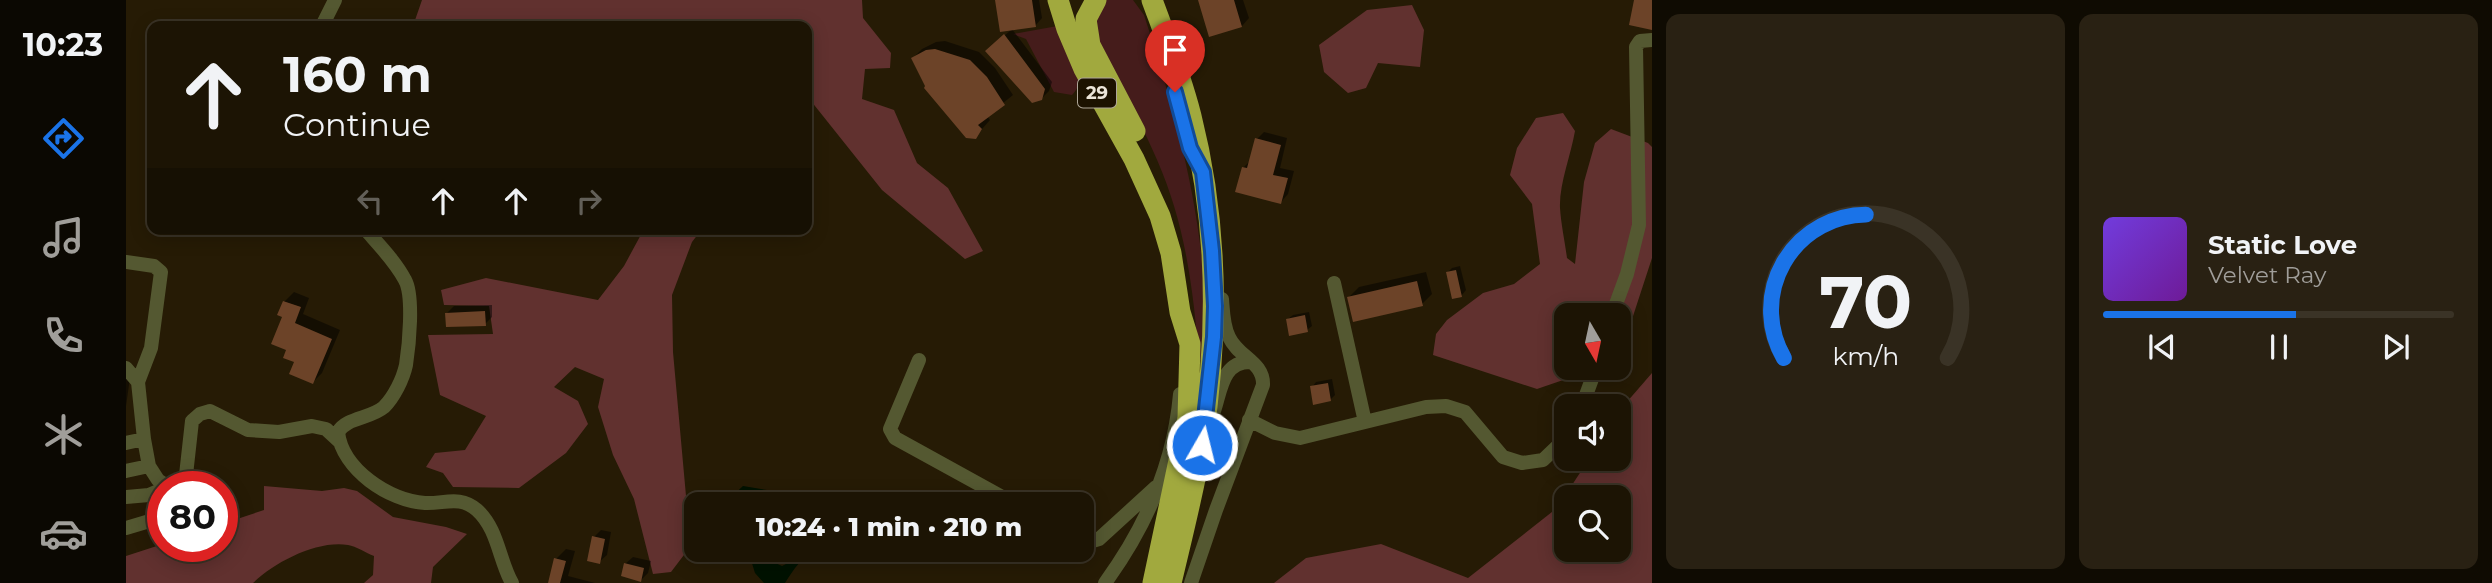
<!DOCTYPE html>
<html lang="en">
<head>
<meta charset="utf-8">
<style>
  :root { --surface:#1c1404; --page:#292113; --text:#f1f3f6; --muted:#a09e9a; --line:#3a3326; --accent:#1a73e8 }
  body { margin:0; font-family:Montserrat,sans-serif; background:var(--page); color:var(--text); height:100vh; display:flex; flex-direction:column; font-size:26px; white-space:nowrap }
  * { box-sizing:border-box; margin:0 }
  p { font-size:23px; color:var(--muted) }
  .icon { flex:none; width:38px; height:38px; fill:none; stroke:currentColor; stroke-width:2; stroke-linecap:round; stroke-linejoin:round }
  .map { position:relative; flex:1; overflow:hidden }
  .drawer { display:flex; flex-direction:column; gap:14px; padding:14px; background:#0f0b02; width:840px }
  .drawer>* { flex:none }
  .banner { position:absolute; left:21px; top:21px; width:665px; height:214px; border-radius:14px; box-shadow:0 4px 18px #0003,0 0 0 2px var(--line); background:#1c1404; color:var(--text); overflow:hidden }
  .needle { width:46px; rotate:171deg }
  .controls { position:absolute; left:1428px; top:303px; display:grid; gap:14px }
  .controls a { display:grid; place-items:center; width:77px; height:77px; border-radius:14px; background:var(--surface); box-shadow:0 4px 18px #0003,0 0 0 2px var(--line); font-size:35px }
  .speed { position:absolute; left:21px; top:471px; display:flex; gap:14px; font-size:35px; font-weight:700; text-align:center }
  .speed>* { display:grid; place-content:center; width:91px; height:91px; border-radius:50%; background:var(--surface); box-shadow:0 4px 18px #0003,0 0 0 2px var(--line); line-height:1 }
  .speed .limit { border:10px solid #d22; background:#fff; color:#111 }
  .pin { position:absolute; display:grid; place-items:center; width:60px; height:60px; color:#fff; margin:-72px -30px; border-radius:50% 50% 50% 0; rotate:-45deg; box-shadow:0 0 7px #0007 }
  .pin .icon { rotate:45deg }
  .me { position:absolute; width:77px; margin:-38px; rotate:8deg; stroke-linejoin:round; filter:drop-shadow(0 0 5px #0008) }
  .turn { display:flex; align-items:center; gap:24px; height:147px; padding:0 21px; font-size:32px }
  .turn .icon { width:91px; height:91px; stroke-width:2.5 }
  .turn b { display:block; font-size:49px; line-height:60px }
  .lanes { display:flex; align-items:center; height:66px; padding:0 21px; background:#0003; justify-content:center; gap:35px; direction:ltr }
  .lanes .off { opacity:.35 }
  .drawer .card { flex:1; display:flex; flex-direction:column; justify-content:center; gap:10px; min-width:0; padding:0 24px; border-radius:14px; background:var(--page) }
  .drawer .dial { align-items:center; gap:0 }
  .dial svg { height:182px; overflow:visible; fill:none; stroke:var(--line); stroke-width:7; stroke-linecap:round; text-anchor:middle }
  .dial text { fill:var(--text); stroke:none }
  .song { display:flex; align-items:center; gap:21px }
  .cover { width:84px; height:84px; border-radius:10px; background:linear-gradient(135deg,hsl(260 70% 55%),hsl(280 70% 35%)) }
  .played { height:7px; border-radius:4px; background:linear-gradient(90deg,var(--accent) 55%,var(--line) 55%) }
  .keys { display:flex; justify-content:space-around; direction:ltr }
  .drawer .tiles { flex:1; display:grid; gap:14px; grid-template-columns:repeat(2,1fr) }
  .trip { position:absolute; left:558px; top:492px; width:410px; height:70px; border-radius:14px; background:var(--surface); box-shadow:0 4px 18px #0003,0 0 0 2px var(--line); font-weight:800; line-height:70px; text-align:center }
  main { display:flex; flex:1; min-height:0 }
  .tab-bar { display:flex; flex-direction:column; width:126px; justify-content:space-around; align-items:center; background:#0b0802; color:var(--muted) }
  .tab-bar .icon { width:49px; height:49px }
  .tab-bar .on { color:var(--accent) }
  .tab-bar b { font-size:32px; color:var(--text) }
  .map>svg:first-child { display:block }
  .green { fill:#451c1b }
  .forest { fill:#61312f; fill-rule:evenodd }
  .water { fill:#001200 }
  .shadow { fill:#0007 }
  .building { fill:#6c4328 }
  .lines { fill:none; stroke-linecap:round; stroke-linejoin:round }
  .minor { stroke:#545831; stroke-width:14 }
  .highway { stroke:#a1a93e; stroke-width:21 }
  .route-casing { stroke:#114b97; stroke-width:18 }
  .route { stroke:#1a73e8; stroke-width:12 }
  .labels { text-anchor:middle; stroke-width:7; stroke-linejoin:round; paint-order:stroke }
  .shield { fill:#1c1200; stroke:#aea698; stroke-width:2 }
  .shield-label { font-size:18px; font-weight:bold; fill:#ede6d9 }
</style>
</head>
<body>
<main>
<nav class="tab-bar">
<b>10:23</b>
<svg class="icon on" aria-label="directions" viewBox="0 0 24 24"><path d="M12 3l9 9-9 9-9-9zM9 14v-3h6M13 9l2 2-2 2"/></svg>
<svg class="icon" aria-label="music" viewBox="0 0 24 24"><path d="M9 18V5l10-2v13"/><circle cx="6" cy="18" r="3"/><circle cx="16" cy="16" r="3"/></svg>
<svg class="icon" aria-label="phone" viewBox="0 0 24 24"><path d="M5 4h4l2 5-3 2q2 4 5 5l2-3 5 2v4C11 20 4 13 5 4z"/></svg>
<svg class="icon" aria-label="climate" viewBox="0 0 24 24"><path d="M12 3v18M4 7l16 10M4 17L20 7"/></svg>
<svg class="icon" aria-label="car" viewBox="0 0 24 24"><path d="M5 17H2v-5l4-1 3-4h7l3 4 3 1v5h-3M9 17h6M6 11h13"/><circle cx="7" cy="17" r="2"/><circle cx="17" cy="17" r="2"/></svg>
</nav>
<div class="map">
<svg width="1526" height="583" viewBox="0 0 1526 583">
  <rect width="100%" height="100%" fill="#261b05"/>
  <path class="green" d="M 978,0 L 1007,0 L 1018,15 C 1044,95 1067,176 1076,260 C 1080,293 1080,328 1082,361 L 1073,360 C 1069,309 1063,255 1048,206 C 1030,144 993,88 967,30 Z
    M 937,25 C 945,47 965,75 946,95 L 928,92 L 900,39 L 887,34 Z"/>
  <path class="forest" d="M 296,0 L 736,0 L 737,18 L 765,53 L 764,68 L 739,69 L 736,99 L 768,110 L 791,163 L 822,188 L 857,251 L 839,259 L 756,190 L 681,96 L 681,26 L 287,26 Z
    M 1286,5 L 1298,30 L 1294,67 L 1252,63 L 1240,88 L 1222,93 L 1198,72 L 1193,45 L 1241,10 Z
    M 1437,113 L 1449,131 C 1445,155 1433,184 1434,208 C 1435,224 1439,242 1441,258 L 1449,264 L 1458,182 L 1469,143 L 1485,129 L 1522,143 L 1526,147 L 1526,258 L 1493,359 L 1493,315 L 1440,315 L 1440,368 L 1472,368 L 1411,389 L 1307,355 L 1310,334 L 1321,320 L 1357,293 L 1388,284 L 1414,264 L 1406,204 L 1384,175 L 1391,148 L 1410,118 Z
    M 518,229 L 576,229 L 566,242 L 546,295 L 547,352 L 561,507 L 570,515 L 570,548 L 564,547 L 545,572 L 527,574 L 508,499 L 487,455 L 472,407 L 478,379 L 449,367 L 428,387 L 452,401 L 462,424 L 440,453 L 393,488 L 327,487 L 317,473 L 300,467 L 309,453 L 339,450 L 360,416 L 314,395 L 302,335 L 367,334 L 363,306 L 318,305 L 315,290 L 360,278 L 472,300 L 498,266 Z
    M 1526,373 L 1526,583 L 1148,583 L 1180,558 L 1255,544 L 1342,578 L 1431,508 L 1463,459 L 1493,458 L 1493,411 ZM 1493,497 L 1493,550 L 1440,550 L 1440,497 Z
    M 138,486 L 196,491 L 218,488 L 231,491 L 267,517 L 320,527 L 341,534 L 307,567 L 305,583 L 238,583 L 247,575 L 248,556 C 240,553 230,546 222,545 C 191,540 149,562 127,583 L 0,583 L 0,556 L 37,544 L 37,546 L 96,546 L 96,524 L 138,510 Z"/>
  <path class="water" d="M 617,486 L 647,491 L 648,504 L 598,504 Z
    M 614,550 L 636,550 L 647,562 L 656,566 L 668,560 L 674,550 L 691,550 C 675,557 668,569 659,583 L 638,583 L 629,573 L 625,560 L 612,555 Z"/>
  <path class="shadow" d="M 871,0 L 913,0 L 916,18 L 909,26 L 886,29 L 926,82 L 923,91 L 915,99 L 869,44 L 886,29 Z
    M 1073,0 L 1117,0 L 1123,18 L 1116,26 Z
    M 819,41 L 853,52 L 869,68 L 887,95 L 861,116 L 864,120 L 849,137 L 787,58 L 796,49 L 810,42 Z
    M 1138,132 L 1161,138 L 1154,168 L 1168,171 L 1162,194 L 1155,202 L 1117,168 L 1125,160 L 1131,139 Z
    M 1334,266 L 1340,290 L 1336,295 L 1327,297 L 1321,273 L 1326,268 Z
    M 1300,272 L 1306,294 L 1296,304 L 1223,297 L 1233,287 Z
    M 168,292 L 183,298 L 177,314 L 214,330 L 196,373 L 187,382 L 163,349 L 158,302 Z
    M 366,305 L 366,317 L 359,324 L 321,313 L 328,306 Z
    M 1183,312 L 1186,326 L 1181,330 L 1162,319 L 1167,315 Z
    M 0,366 L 5,371 L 0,406 Z
    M 1206,379 L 1209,395 L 1205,399 L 1186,387 L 1190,382 Z
    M 475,530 L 485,532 L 481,555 L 473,562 L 468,537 Z
    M 440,549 L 449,551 L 442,576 L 469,583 L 423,583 L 430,559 Z
    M 507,557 L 525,561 L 522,573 L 515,580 L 499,564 Z"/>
  <path class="building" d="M 869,0 L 906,0 L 910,27 L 874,32 Z
    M 1072,0 L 1108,0 L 1116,27 L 1083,37 Z
    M 1508,0 L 1526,0 L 1526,30 L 1503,25 Z
    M 878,34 L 919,89 L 916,100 L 906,103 L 859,51 Z
    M 809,49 L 844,60 L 861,77 L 879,105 L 852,125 L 856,129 L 850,139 L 840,138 L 798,88 L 799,86 L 785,58 L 800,50 Z
    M 1129,138 L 1155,145 L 1147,175 L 1162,178 L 1155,204 L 1109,192 L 1116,167 L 1121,168 Z
    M 1330,270 L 1336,297 L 1326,299 L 1320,272 Z
    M 1291,281 L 1297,306 L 1227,322 L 1221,297 Z
    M 157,301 L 175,307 L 169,323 L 206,339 L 187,384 L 163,374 L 168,362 L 157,358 L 160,350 L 145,344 L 156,317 L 151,315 Z
    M 359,311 L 360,326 L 320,327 L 319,313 Z
    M 1179,315 L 1182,332 L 1163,336 L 1160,319 Z
    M 1202,383 L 1205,401 L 1187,405 L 1184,386 Z
    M 466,536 L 479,539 L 474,564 L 461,561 Z
    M 428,558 L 440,561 L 434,583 L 422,583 Z
    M 498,563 L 518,568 L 515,582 L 495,576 Z"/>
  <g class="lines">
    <path class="minor" d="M 196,26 L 209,0
      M 239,229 C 253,245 269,261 279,280 C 288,296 283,346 280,365 C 277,379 268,397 258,407 C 244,419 221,417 212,432 C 216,469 263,501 299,503 C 318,504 334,495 351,510 C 372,529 373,560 386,583
      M 0,262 L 28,266 L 35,272 L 25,348 L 12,382
      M 1208,283 L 1239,422
      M 1486,315 L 1501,274 L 1513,225 L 1510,47 L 1514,41 L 1526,40
      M 793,360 L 764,429 L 769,438 L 889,504
      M 0,368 L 12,382 L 18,439 L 23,466 L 32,480 L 41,486
      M 1456,406 L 1470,368
      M 1087,414 C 1095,393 1095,361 1125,362
      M 1123,420 L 1149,433 L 1174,438 L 1300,407 L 1320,406 L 1339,412 L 1377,457 L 1396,463 L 1417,460 L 1440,438
      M 0,443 L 18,439
      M 0,471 L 23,466
      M 41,486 L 49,484 L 60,475 L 66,421 L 74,414 L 84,411 L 122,430 L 153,432 L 186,426 L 200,429 L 213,441
      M 0,497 L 23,495 L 37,489
      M 0,528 L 37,517
      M 956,540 L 960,543 L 973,539 L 1030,487
      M 979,583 C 1019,528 1048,463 1054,394
      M 1065,583 L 1090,510 L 1137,385 C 1138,362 1112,357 1103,337 C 1097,326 1097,311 1096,299"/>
    <path class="highway" d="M 932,0 L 941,29 L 958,69 L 1008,159 L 1034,216 L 1045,253 L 1054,312 L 1064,344 L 1062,418 L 1027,583
      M 970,0 L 960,19 L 964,45 L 1009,131
      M 1026,0 C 1040,38 1055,76 1065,116 C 1092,223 1093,334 1076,443 C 1068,490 1056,536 1045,583"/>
  </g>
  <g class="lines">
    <defs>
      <path id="route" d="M 1049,92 L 1064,148 L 1077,172 L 1086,251 L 1089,306 L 1088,337 L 1076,445"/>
    </defs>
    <use href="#route" class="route-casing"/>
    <use href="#route" class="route"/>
  </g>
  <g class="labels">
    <rect class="shield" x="952" y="78.5" width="38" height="29" rx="5"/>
    <g class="shield-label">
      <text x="971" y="99">29</text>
    </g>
  </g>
</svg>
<div class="controls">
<a><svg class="needle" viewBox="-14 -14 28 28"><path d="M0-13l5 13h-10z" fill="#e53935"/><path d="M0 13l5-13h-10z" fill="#a09e9a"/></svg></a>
<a><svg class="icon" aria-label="sound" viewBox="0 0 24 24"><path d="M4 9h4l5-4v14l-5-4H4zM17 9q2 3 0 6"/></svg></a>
<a><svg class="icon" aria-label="search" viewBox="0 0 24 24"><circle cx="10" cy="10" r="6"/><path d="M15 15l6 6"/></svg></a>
</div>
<div class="speed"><div class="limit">80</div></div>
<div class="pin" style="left:1049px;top:92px;background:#d93025"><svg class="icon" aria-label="arrive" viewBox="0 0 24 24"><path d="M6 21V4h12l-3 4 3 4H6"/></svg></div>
<svg class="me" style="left:1076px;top:445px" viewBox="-20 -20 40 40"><circle r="17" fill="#1a73e8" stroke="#fff" stroke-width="3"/><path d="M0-11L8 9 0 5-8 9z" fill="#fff"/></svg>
<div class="trip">10:24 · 1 min · 210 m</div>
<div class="banner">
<div class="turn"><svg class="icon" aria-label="ahead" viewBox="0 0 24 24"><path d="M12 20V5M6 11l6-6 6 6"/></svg><div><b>160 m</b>Continue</div></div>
<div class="lanes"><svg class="icon off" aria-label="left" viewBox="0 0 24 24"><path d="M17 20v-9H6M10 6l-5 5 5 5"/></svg><svg class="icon" aria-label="ahead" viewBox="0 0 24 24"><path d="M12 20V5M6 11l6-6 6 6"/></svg><svg class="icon" aria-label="ahead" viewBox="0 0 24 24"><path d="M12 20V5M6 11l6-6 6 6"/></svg><svg class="icon off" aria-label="right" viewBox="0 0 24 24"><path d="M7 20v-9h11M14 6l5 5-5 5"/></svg></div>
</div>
</div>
<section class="drawer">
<div class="tiles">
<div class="card dial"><svg viewBox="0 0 100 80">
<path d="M14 69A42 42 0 1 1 86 69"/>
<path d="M14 69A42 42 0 0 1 50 6" stroke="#1a73e8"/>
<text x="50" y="56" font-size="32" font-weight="700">70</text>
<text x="50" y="72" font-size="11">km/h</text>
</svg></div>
<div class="card">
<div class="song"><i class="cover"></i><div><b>Static Love</b><p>Velvet Ray</p></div></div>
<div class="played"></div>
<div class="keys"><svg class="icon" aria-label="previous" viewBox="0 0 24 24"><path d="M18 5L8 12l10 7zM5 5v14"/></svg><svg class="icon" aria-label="pause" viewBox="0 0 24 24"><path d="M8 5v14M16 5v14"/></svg><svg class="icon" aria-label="next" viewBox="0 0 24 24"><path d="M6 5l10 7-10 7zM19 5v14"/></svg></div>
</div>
</div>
</section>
</main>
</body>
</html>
